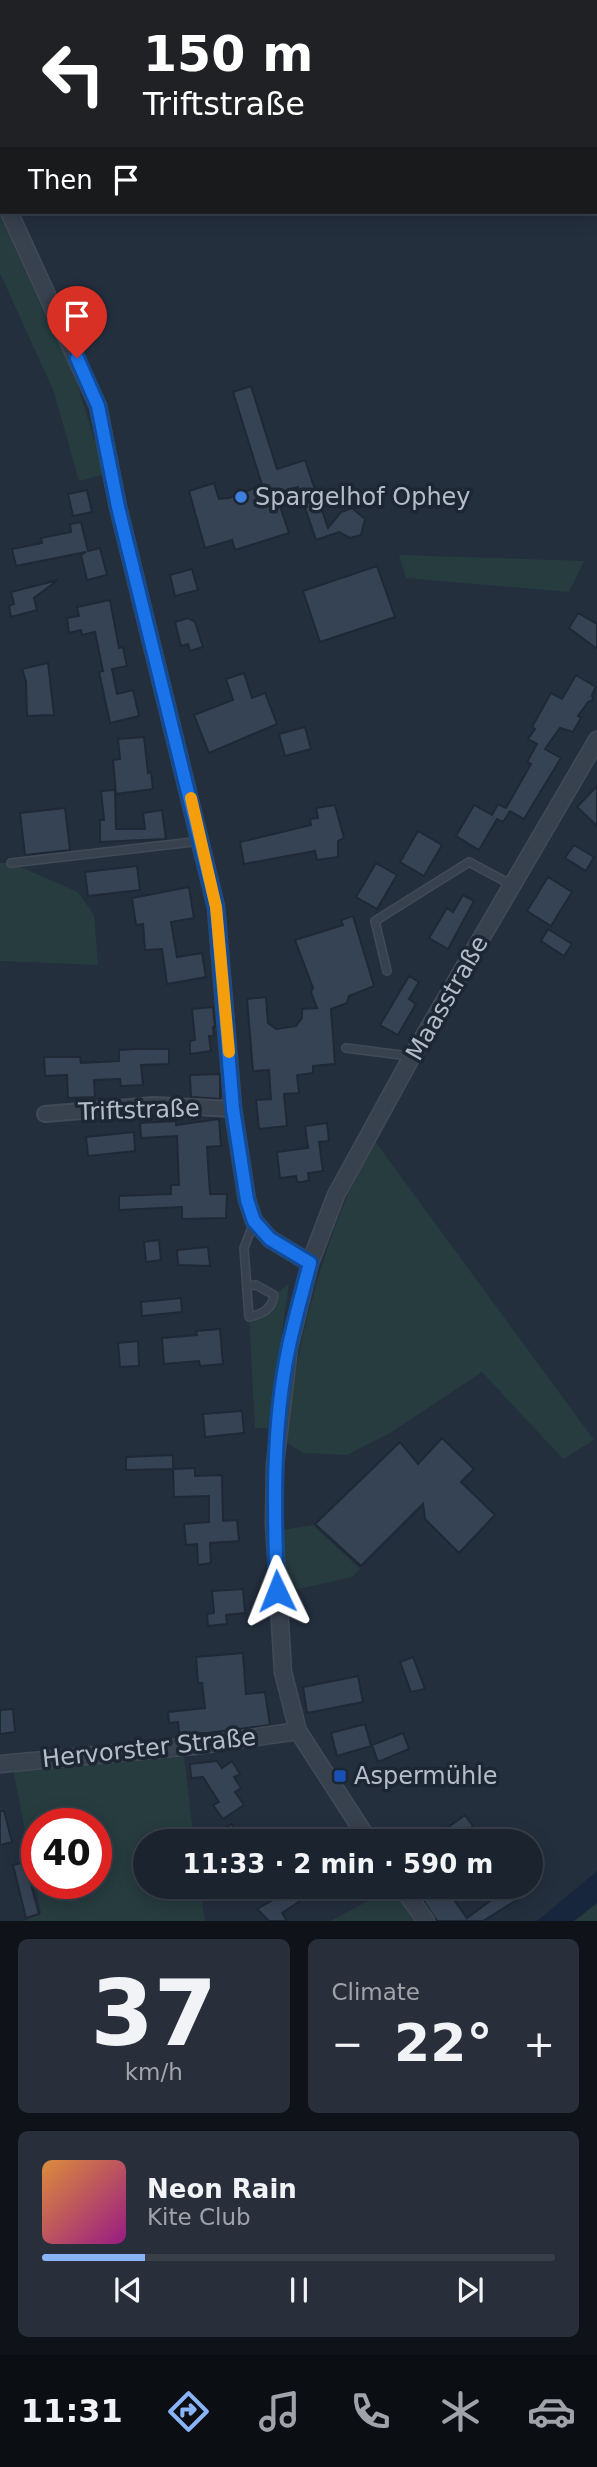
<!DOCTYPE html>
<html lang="en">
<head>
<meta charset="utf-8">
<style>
  :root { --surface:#1b232e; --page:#282f3a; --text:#f1f3f6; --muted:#a0a4aa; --line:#39404a; --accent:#8ab4f8 }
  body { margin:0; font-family:"DejaVu Sans",sans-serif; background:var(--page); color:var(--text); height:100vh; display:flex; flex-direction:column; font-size:26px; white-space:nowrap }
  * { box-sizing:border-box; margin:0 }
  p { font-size:23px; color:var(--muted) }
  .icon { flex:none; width:38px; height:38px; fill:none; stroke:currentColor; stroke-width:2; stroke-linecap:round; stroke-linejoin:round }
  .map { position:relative; height:1921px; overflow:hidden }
  .panel { display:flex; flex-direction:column; gap:18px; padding:18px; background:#0f1319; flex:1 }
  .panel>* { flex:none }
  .banner { position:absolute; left:0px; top:0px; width:598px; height:214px; box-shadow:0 4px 18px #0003,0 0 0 2px var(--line); background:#202124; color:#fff; overflow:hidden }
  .speed { position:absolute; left:21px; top:1808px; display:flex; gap:14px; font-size:35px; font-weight:700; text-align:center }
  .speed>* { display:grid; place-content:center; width:91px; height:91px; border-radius:50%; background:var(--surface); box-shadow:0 4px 18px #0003,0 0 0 2px var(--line); line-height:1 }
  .speed .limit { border:10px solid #d22; background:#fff; color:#111 }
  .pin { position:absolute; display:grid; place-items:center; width:60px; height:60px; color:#fff; margin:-72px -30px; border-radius:50% 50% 50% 0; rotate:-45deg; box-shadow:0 0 7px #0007 }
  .pin .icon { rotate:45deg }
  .me { position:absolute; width:77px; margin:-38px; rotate:358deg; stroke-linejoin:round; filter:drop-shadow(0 0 5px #0008) }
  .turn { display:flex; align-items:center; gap:24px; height:147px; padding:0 28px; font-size:32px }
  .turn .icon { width:91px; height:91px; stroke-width:2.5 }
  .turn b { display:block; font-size:49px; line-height:60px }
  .then { display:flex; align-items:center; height:66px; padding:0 28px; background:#0003; gap:14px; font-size:26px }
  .big { font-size:52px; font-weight:800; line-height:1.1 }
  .panel .tile { flex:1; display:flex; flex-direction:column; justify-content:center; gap:10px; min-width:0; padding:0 24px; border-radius:10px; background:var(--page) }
  .panel .dial { align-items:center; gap:0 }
  .dial b { font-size:91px; line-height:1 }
  .song { display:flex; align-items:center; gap:21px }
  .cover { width:84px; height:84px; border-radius:10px; background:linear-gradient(135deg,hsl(30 70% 55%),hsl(310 70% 35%)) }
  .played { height:7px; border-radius:4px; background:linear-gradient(90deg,var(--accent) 20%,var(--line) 20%) }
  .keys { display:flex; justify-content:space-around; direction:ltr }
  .heat { display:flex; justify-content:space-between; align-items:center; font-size:38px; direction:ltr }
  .panel .tiles { flex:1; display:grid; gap:18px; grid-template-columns:1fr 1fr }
  .tile:last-child { grid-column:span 2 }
  .trip { position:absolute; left:133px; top:1829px; width:410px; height:70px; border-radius:35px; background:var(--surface); box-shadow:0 4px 18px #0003,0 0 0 2px var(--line); font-weight:800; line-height:70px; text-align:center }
  .dock { display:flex; height:112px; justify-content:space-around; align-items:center; background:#0b0e12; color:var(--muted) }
  .dock .icon { width:49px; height:49px }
  .dock .on { color:var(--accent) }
  .dock b { font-size:32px; color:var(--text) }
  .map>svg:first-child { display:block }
  .green { fill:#263c3f; fill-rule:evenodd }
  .water { fill:#17263c }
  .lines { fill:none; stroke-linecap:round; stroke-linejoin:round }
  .stream { stroke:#17263c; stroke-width:4.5 }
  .building { fill:#364354; stroke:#1f2835; stroke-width:2 }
  .service-casing { stroke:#414a57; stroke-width:10 }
  .minor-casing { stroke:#414a57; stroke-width:18 }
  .tertiary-casing { stroke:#414a57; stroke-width:19 }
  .service { stroke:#38414e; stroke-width:7 }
  .minor { stroke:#38414e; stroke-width:14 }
  .tertiary { stroke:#38414e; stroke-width:16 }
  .route-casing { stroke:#114b97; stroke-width:18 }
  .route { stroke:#1a73e8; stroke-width:12 }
  .slow { stroke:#f59e0b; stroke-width:12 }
  .shop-dot { fill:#3f7fe0; stroke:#1d2633; stroke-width:2.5 }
  .transit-dot { fill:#1a4fb4; stroke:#1d2633; stroke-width:2.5 }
  .labels { text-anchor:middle; stroke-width:7; stroke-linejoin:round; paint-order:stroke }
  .poi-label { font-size:24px; fill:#b4bcc9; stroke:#1d2633; text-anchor:start }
  .street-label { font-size:24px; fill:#b4bcc9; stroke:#1d2633 }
</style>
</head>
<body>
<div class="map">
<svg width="597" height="1921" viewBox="0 0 597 1921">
  <rect width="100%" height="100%" fill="#242f3e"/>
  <path class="green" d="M 0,216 L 76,380 L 105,474 L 79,481 L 54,392 L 0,273 Z
    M 399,555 L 584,561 L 569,592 L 406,578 Z
    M 0,863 L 11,863 L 78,892 L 94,915 L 98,965 L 0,961 Z
    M 374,1140 L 594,1440 L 563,1459 L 482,1372 L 390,1433 L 347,1455 L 303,1453 L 283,1440 C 299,1337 324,1232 374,1140 Z
    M 289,1284 L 268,1428 L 255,1428 L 249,1317 L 259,1315 L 274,1295 Z
    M 313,1525 L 360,1569 L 352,1577 L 286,1592 L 283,1530 Z
    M 184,1757 L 194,1841 L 145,1841 L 145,1886 L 200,1887 L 205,1921 L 24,1921 L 41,1913 L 13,1769 ZM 37,1824 L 96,1824 L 96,1883 L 37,1883 Z
    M 393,1888 L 416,1921 L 330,1921 Z
    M 597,1903 L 597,1921 L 574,1921 Z"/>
  <path class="water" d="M 52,0 L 168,0 L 50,2 Z
    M 597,1871 L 597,1903 L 574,1921 L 537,1921 Z"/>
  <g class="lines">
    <path class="stream" d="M 188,2 L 190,0
      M 0,91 L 2,90"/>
  </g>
  <path class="building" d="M 251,386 L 277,469 L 305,460 L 328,528 L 341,512 L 352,508 L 365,519 L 361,535 L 350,538 L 339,532 L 316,540 L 298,487 L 276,494 L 289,533 L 235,550 L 232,540 L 205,548 L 189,491 L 214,483 L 219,499 L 229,498 L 262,485 L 233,392 Z
    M 87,490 L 92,512 L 73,516 L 68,494 Z
    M 81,522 L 88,551 L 100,548 L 107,575 L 87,580 L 81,555 L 86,552 L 16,566 L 12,549 L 42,543 L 41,538 L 71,532 L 70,524 Z
    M 377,566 L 395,617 L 320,642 L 303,591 Z
    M 192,569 L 198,590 L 175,596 L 170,575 Z
    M 58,580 L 34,598 L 37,610 L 11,617 L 9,606 L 14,604 L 11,592 Z
    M 110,600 L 119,648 L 123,647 L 127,666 L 112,669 L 117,694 L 133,690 L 139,716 L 110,723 L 99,672 L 103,671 L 95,632 L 82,635 L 81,630 L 69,633 L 67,618 L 79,616 L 77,607 Z
    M 578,613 L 597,624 L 597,649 L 569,628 Z
    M 188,618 L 195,622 L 203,647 L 190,651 L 188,644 L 181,646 L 175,622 Z
    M 48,663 L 54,715 L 27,716 L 26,681 L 22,669 Z
    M 244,673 L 252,698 L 265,693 L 277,724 L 209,753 L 194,715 L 233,700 L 226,679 Z
    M 576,675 L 596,687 L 592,695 L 593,700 L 588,702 L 578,716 L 581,718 L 573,732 L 560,728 L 545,749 L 561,758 L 524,819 L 510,811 L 503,822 L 497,819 L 479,850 L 456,836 L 474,805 L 492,815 L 498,804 L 506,808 L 531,764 L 527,762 L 537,744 L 528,739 L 535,729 L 532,727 L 551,693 L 562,699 Z
    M 305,727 L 311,749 L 285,756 L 279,734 Z
    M 144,737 L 148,773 L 151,772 L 153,789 L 116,794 L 113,760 L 120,759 L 118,739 Z
    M 597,786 L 597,826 L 577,807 Z
    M 115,790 L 116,829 L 145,829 L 143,813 L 162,810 L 166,839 L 100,842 L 100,820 L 104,820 L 101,791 Z
    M 335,805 L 344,838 L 338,841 L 338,857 L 317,860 L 315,851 L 244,864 L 240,842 L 311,825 L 310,819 L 318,818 L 316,808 Z
    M 65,808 L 70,850 L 25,855 L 20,813 Z
    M 418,831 L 442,845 L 424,876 L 400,862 Z
    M 574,845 L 594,857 L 586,871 L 565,858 Z
    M 376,863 L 397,875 L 377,909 L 356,897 Z
    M 137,866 L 140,890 L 88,896 L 85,872 Z
    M 548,877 L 572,892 L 551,926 L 527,911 Z
    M 189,887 L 194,918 L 171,922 L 177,957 L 202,953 L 206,977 L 167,984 L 162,949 L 145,950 L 143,924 L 136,925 L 132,898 Z
    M 463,895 L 474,901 L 448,949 L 429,938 L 447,908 L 453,912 Z
    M 353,916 L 374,986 L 349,996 L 347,1003 L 331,1009 L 335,1064 L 313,1066 L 313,1073 L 297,1075 L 299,1093 L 284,1094 L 287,1126 L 259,1129 L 256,1100 L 271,1099 L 269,1070 L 253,1071 L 247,999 L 266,997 L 268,1023 L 276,1029 L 296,1026 L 302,1018 L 302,1009 L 317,1008 L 311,992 L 313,988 L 295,940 L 343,925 L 341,920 Z
    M 548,929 L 572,944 L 564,956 L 541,941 Z
    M 409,976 L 419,982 L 409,999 L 416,1004 L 398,1035 L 380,1025 Z
    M 213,1007 L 215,1027 L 213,1027 L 214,1036 L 209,1036 L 211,1051 L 190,1054 L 190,1041 L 195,1040 L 192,1009 Z
    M 135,1049 L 169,1049 L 169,1064 L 141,1065 L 143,1085 L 121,1086 L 120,1079 L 94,1080 L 95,1097 L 68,1098 L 67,1075 L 45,1076 L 44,1057 L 80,1057 L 81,1063 L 119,1061 L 119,1050 Z
    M 220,1074 L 220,1099 L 191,1097 L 190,1075 Z
    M 219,1119 L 221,1146 L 207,1147 L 210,1194 L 227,1194 L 226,1218 L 182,1219 L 182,1207 L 119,1210 L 119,1196 L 171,1194 L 171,1185 L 179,1185 L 177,1136 L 141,1138 L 140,1123 L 176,1121 L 176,1125 Z
    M 327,1123 L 329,1141 L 319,1142 L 323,1171 L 308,1173 L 309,1180 L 303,1182 L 297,1182 L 296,1176 L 280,1178 L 277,1152 L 308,1148 L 305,1126 Z
    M 134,1132 L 135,1151 L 88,1156 L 86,1137 Z
    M 159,1240 L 161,1260 L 146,1262 L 144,1242 Z
    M 208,1247 L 210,1266 L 178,1265 L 177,1250 Z
    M 181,1298 L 182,1312 L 142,1316 L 141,1302 Z
    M 220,1329 L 223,1364 L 200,1366 L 199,1361 L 164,1364 L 162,1338 L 197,1335 L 196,1331 Z
    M 138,1341 L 139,1366 L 120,1367 L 118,1343 Z
    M 242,1411 L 244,1433 L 205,1437 L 203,1414 Z
    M 442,1438 L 474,1469 L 461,1482 L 495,1515 L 459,1553 L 425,1519 L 423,1504 L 361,1566 L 315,1524 L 400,1442 L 418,1464 Z
    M 173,1455 L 173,1469 L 126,1470 L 126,1457 Z
    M 195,1468 L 195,1476 L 222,1475 L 223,1521 L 237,1520 L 239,1541 L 210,1543 L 211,1563 L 198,1565 L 197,1544 L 186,1545 L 184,1524 L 209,1522 L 209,1496 L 174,1497 L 173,1469 Z
    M 243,1589 L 245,1613 L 226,1615 L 227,1624 L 208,1626 L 207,1614 L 214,1613 L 212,1591 Z
    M 243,1653 L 246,1694 L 265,1692 L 270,1725 L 208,1733 L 179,1733 L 178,1722 L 169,1723 L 168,1712 L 205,1708 L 202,1683 L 198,1683 L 196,1657 Z
    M 413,1657 L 425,1689 L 411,1692 L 400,1662 Z
    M 358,1676 L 363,1702 L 307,1713 L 303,1687 Z
    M 13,1709 L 15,1732 L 0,1734 L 0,1710 Z
    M 365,1724 L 371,1746 L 337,1756 L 331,1733 Z
    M 403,1733 L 409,1749 L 378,1762 L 372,1745 Z
    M 217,1761 L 222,1768 L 232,1761 L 240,1774 L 234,1777 L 241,1788 L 235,1792 L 244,1805 L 223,1819 L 213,1805 L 219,1802 L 203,1777 L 191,1778 L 190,1764 Z
    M 0,1811 L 4,1811 L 12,1842 L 0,1845 Z
    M 465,1815 L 473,1826 L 452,1841 L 429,1841 Z
    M 232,1824 L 239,1836 L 231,1841 L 206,1841 Z
    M 25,1862 L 39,1914 L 26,1918 L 13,1865 Z
    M 425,1886 L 444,1886 L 467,1918 L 498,1895 L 492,1886 L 517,1886 L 523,1896 L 483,1921 L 437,1921 L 418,1892 Z
    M 296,1887 L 303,1899 L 282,1913 L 287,1921 L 269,1921 L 257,1909 Z"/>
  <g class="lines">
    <defs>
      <path id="service" d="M 11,863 L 201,841
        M 387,971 L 375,921 L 469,862 L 512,885
        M 346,1048 L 401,1055 L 410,1060
        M 248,1286 L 256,1285 L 274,1295 C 272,1310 262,1314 249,1317 L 244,1248 L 254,1222"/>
      <path id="minor" d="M 26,2 L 28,0
        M 0,28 L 2,26
        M 45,1114 L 154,1105 L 233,1109"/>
      <path id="tertiary" d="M 0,193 L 2,196
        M 9,212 L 98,406 L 118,507 L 216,907 L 233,1109 L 247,1200 L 254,1221 L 270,1239 L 310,1263
        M 0,1764 L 194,1746 L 298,1731
        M 369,1841 L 298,1731 L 283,1672 L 274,1523 L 275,1464 L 289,1348 L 310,1263 L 336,1195 L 410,1060 L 597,740
        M 401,1886 L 426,1921"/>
    </defs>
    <use href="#service" class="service-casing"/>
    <use href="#minor" class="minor-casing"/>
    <use href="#tertiary" class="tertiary-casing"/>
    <use href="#service" class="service"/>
    <use href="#minor" class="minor"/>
    <use href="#tertiary" class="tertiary"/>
  </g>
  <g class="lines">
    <defs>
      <path id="route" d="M 77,358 L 98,406 L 118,507 L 216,907 L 233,1109 L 247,1200 L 254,1221 L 270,1239 L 310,1263 C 303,1290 295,1318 289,1346 C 272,1426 274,1509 277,1591"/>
    </defs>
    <use href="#route" class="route-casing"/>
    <use href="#route" class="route"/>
    <path class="slow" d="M 191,798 L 216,907 L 229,1052"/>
  </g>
  <circle class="shop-dot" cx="241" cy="497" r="7"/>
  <rect class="transit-dot" x="333" y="1769" width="14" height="14" rx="3.5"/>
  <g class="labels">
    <g class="poi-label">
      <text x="255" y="505">Spargelhof Ophey</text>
      <text x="354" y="1784">Aspermühle</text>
    </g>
    <g class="street-label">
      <text transform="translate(447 998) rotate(-60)" y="8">Maasstraße</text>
      <text transform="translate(139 1110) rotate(-2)" y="8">Triftstraße</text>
      <text transform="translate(149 1748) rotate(-6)" y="8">Hervorster Straße</text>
    </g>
  </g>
</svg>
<div class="speed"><div class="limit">40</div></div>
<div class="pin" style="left:77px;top:358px;background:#d93025"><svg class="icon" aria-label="arrive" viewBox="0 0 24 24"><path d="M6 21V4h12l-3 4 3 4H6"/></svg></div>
<svg class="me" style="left:277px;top:1591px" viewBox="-20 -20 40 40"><path d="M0-17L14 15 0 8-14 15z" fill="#1a73e8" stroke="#fff" stroke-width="4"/></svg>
<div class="trip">11:33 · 2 min · 590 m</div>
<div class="banner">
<div class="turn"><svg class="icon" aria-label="left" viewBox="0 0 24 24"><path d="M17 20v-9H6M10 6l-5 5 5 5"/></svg><div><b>150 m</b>Triftstraße</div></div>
<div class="then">Then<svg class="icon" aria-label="arrive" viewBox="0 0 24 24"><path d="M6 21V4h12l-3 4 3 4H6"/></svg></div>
</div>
</div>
<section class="panel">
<div class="tiles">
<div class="tile dial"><b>37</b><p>km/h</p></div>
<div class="tile"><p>Climate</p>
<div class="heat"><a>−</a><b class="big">22°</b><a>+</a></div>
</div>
<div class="tile">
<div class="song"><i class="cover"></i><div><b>Neon Rain</b><p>Kite Club</p></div></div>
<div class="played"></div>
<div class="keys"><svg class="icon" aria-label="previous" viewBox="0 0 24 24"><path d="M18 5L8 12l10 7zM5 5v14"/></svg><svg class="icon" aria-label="pause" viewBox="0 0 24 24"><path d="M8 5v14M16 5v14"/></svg><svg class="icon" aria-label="next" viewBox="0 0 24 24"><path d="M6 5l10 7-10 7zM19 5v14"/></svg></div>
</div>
</div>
</section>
<nav class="dock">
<b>11:31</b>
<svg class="icon on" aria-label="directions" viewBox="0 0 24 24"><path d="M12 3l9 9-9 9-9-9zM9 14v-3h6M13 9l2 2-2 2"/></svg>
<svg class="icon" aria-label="music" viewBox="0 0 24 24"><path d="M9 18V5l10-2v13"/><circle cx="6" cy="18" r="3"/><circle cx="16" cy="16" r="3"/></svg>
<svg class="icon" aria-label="phone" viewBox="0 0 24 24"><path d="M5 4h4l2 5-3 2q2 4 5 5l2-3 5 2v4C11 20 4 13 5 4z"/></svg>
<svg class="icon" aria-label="climate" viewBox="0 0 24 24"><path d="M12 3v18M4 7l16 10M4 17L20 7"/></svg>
<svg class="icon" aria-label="car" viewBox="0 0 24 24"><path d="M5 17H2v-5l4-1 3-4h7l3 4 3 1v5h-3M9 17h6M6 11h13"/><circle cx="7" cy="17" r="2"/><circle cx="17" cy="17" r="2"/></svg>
</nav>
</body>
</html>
